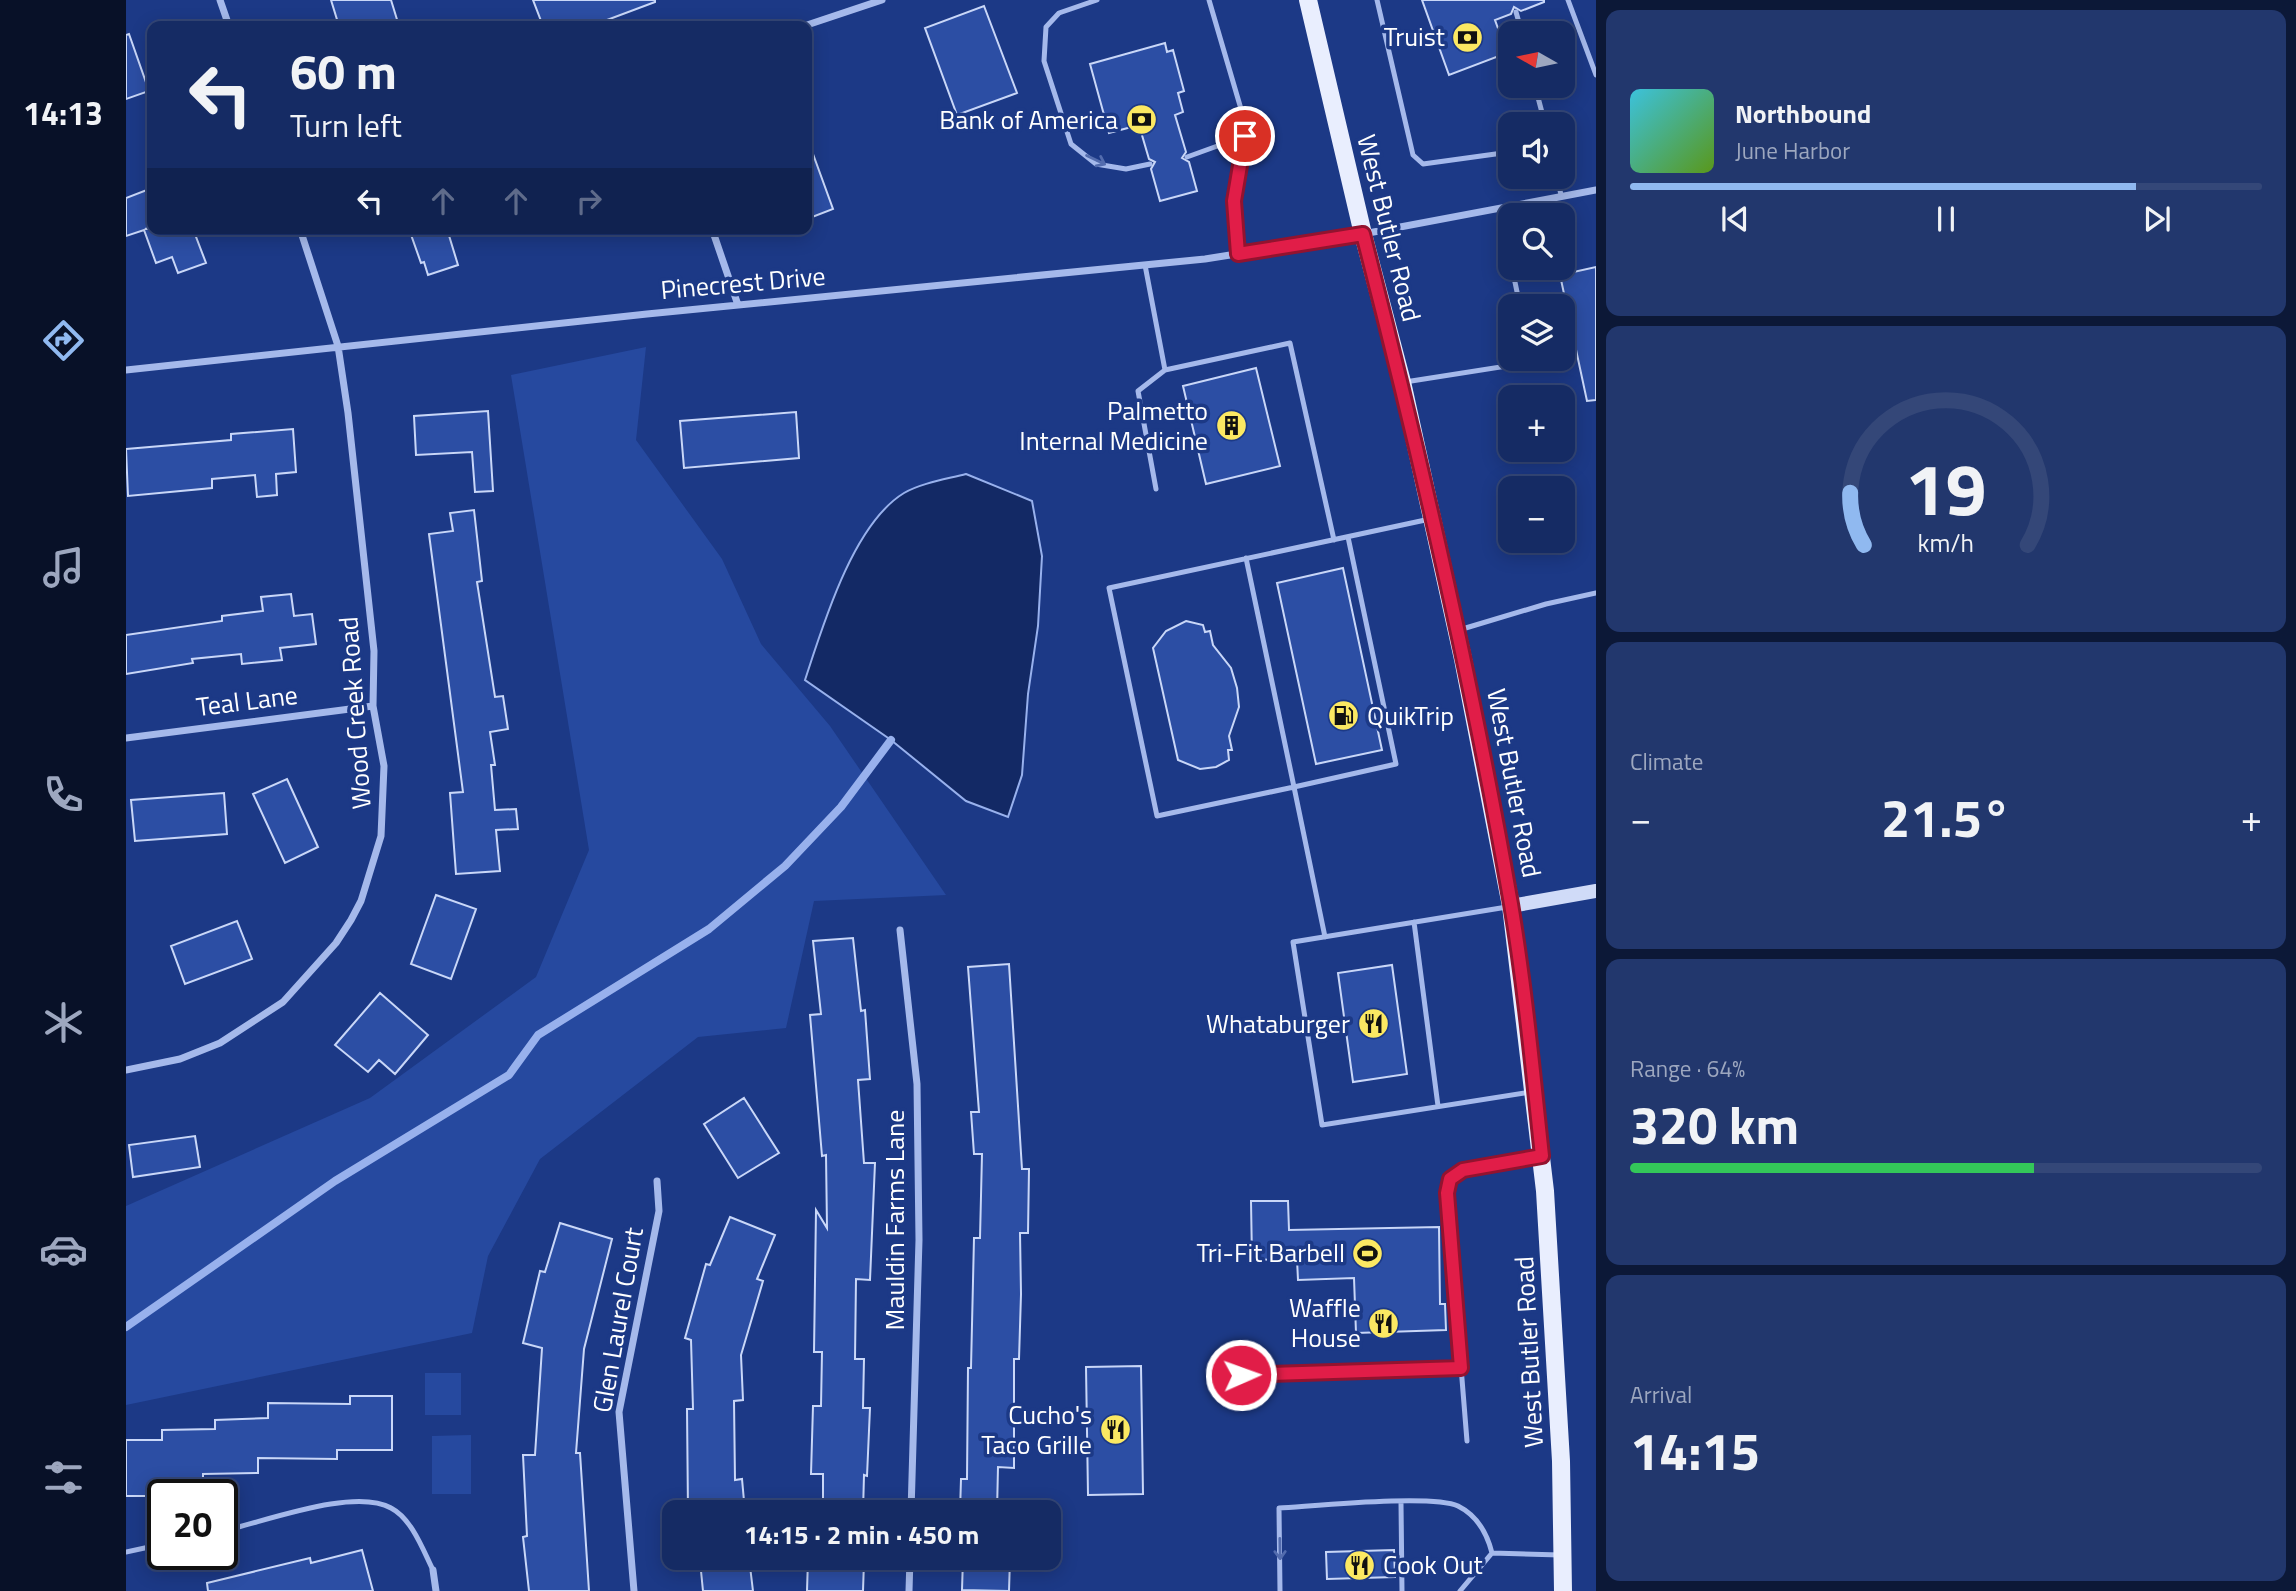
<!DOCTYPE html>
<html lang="en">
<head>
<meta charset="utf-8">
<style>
  :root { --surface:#152b64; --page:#22376d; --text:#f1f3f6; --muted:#9da7bf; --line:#344778; --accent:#90b9f0 }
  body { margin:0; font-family:"Titillium Web",sans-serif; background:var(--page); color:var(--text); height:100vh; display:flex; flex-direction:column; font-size:26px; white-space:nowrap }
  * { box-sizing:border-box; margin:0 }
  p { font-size:23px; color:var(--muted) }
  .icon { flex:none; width:38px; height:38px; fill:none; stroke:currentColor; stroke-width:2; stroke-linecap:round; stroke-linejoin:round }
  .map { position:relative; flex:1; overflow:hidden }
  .sheet { display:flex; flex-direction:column; gap:10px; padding:10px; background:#0c1837; width:700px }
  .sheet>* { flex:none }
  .top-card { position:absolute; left:21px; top:21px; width:665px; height:214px; border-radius:14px; box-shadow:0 4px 18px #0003,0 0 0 2px var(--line); background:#152b64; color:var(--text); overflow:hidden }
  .needle { width:46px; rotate:279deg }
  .fabs { position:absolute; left:1372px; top:21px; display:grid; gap:14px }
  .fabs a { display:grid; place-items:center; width:77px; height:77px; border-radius:14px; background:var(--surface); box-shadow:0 4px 18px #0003,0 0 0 2px var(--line); font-size:35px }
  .speed { position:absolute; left:21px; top:1479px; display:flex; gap:14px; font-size:35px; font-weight:700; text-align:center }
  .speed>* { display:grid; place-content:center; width:91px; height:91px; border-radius:50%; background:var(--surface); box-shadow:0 4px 18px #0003,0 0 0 2px var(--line); line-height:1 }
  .speed .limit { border:4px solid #111; border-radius:10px; background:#fff; color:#111 }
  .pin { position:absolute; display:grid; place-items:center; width:60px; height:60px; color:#fff; margin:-30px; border:4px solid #fff; border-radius:50%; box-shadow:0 2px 7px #0007 }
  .me { position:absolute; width:77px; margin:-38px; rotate:88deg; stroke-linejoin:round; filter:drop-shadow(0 0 5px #0008) }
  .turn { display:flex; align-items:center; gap:24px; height:147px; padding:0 28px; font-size:32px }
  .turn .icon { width:91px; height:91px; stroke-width:2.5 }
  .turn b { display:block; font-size:49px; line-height:60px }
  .lanes { display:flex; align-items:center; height:66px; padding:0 28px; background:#0003; justify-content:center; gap:35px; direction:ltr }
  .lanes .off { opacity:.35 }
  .big { font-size:52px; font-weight:700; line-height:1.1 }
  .sheet .card { flex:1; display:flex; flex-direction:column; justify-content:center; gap:10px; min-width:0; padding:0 24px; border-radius:14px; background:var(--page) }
  .sheet .dial { align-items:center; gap:0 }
  .dial svg { height:182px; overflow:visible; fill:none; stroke:var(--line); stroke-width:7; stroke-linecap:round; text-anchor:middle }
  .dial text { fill:var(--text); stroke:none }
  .song { display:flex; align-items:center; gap:21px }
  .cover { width:84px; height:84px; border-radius:10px; background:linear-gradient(135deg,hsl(190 70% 55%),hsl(90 70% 35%)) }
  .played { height:7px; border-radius:4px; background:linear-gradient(90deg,var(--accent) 80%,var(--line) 80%) }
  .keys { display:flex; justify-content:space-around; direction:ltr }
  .heat { display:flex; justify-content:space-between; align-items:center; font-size:38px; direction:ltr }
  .charge { height:10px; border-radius:5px; background:linear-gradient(90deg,#34c759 64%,var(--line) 0) }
  .trip { position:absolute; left:536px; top:1500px; width:399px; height:70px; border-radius:14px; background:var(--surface); box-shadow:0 4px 18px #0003,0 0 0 2px var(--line); font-weight:700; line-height:70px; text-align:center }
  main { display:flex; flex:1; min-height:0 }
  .tab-bar { display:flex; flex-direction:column; width:126px; justify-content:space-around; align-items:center; background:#081128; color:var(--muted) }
  .tab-bar .icon { width:49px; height:49px }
  .tab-bar .on { color:var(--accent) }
  .tab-bar b { font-size:32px; color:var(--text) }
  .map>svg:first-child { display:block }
  .green { fill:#26499f }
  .water { fill:#132965; stroke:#98b1ed; stroke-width:2 }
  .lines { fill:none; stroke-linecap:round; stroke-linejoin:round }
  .stream { stroke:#98b1ed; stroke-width:8 }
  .building { fill:#2c4ea4; stroke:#c9d7f8; stroke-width:2 }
  .service { stroke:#a5b9eb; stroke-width:5 }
  .minor { stroke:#a5b9eb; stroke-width:7 }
  .secondary { stroke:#d0dbf8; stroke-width:14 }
  .primary { stroke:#e9eefe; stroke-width:18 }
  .oneway { stroke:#536cae }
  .route-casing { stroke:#92132f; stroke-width:18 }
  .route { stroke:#e11d48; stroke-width:12 }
  .labels { text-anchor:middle; stroke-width:7; stroke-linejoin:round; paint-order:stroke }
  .poi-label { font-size:26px; fill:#fff; stroke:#1c3986; text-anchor:end }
  .street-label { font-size:26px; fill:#fff; stroke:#1c3986 }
</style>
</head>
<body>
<main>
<nav class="tab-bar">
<b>14:13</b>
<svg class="icon on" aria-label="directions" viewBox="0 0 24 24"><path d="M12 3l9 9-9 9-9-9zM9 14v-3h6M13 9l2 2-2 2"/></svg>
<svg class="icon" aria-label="music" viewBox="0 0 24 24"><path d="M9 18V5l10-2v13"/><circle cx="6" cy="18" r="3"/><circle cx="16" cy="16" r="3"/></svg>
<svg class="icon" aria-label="phone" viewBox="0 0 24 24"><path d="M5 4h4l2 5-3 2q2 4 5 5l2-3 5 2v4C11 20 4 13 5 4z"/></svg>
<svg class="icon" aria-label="climate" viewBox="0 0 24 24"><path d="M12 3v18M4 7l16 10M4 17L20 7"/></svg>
<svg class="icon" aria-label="car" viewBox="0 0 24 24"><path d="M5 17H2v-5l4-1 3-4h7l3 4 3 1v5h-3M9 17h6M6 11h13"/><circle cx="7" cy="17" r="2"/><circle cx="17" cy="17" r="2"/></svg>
<svg class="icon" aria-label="filters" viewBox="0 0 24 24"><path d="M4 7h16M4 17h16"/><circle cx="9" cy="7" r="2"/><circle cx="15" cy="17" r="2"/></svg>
</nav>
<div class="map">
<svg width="1470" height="1591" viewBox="0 0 1470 1591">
  <rect width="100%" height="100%" fill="#1c3986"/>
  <path class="green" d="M 520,347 L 510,440 L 596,559 L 635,644 L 704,726 L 820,895 L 688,901 L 660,1028 L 572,1037 L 414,1159 L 362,1256 L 346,1333 L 0,1405 L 0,1206 L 244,1098 L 410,977 L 463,850 L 385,375 Z
    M 299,1373 L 335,1373 L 335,1415 L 299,1415 Z
    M 345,1435 L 345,1494 L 306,1494 L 306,1436 Z"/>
  <path class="water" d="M 840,474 L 906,501 L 916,556 L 912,626 L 902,694 L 896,775 L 882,817 L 840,801 L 765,740 L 679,680 C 697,625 727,524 778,493 C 795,483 821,479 840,474 Z"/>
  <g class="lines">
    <path class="stream" d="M 0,1327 L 209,1181 L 383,1075 L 412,1035 L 583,929 L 659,866 L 715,807 L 765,740"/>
  </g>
  <path class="building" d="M 205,0 L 265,0 L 273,26 L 213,26 Z
    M 407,0 L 529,0 L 529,2 L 465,26 L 417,26 Z
    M 1296,0 L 1418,0 L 1418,2 L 1395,11 L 1388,7 L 1385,14 L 1369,20 L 1381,53 L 1323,75 Z
    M 858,6 L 891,93 L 831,115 L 799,28 Z
    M 3,34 L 23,91 L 0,99 L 0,35 Z
    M 1039,43 L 1041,52 L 1047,50 L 1058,91 L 1052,93 L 1057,112 L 1049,115 L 1060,152 L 1056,158 L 1063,162 L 1071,191 L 1034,201 L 1025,169 L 1029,162 L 1023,159 L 1013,125 L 983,133 L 964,64 Z
    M 683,143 L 707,209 L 681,219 L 681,144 Z
    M 26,188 L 26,227 L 19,229 L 67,229 L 80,263 L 52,273 L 46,257 L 30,263 L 18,230 L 0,236 L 0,198 Z
    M 283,229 L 321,229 L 332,265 L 302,275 L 298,262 L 295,263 Z
    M 1470,267 L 1470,400 L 1461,401 L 1434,275 Z
    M 1130,368 L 1154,466 L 1080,484 L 1057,386 Z
    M 362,411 L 367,491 L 349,492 L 346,452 L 290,455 L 288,416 Z
    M 670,412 L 673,458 L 558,468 L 554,421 Z
    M 167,429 L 170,472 L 150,474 L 151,495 L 131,497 L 129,475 L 86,479 L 86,488 L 2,496 L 0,449 L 105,440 L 105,434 Z
    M 348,510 L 356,581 L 351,582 L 369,697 L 377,696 L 382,729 L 364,732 L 369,765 L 365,765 L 369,810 L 390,809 L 392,829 L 370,830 L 374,871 L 330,874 L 324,793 L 337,792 L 303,534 L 327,531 L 324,513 Z
    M 1217,568 L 1256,750 L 1190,764 L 1151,583 Z
    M 165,594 L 168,616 L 186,614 L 190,644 L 154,648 L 156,660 L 116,664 L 115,654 L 66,659 L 67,663 L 0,674 L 0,635 L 96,621 L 96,616 L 137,611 L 135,597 Z
    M 1060,621 L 1077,625 L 1079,632 L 1084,631 L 1087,645 L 1105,668 L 1111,688 L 1113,707 L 1103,736 L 1106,750 L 1102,750 L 1103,760 L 1090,767 L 1074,769 L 1052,760 L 1027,648 L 1040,631 Z
    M 161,779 L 192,847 L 159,863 L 127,794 Z
    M 98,793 L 101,834 L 9,841 L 5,800 Z
    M 310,895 L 350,909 L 325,979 L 285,964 Z
    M 111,921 L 126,959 L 59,984 L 45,946 Z
    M 727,938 L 735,1011 L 739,1010 L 744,1079 L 732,1080 L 738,1163 L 749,1163 L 744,1280 L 730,1279 L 729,1359 L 738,1359 L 737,1408 L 744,1408 L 741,1476 L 738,1475 L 737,1512 L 697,1512 L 697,1474 L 685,1474 L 687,1406 L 695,1406 L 696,1352 L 688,1352 L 690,1210 L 701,1228 L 700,1155 L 696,1156 L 684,1015 L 695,1014 L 687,941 Z
    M 883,964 L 896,1169 L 903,1169 L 902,1233 L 894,1233 L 895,1294 L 893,1359 L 888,1359 L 888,1468 L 872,1467 L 871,1512 L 834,1512 L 835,1479 L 841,1479 L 842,1368 L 845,1368 L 848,1238 L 854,1238 L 856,1154 L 848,1154 L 845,1112 L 853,1112 L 842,967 Z
    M 1266,965 L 1281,1074 L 1227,1082 L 1212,973 Z
    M 254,993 L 302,1035 L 269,1074 L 253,1060 L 242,1072 L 209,1045 Z
    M 618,1098 L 653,1153 L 612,1178 L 578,1124 Z
    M 69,1136 L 74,1167 L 7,1177 L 3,1145 Z
    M 1125,1201 L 1162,1201 L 1163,1230 L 1313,1227 L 1314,1304 L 1319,1304 L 1320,1330 L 1230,1333 L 1228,1278 L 1172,1280 L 1171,1259 L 1126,1260 Z
    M 604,1217 L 649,1235 L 631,1279 L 637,1281 L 615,1355 L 617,1400 L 608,1401 L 609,1480 L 616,1479 L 619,1512 L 562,1512 L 561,1409 L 567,1409 L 565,1340 L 559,1338 L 580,1264 L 584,1265 Z
    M 434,1223 L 486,1239 L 458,1349 L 450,1453 L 454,1453 L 463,1591 L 403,1591 L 397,1537 L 401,1536 L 397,1455 L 409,1455 L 416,1348 L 397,1343 L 414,1271 L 419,1272 Z
    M 1015,1366 L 1017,1494 L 962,1495 L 960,1367 Z
    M 224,1396 L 266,1396 L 266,1450 L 211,1450 L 211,1459 L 132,1458 L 132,1473 L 77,1474 L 77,1484 L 24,1484 L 24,1496 L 0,1496 L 0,1440 L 36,1440 L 36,1430 L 89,1429 L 89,1420 L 142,1418 L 142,1403 L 224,1404 Z
    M 236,1550 L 247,1591 L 82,1591 L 81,1583 L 184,1558 L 185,1563 Z
    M 1268,1550 L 1269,1577 L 1201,1579 L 1200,1552 Z
    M 600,1558 L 623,1558 L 627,1591 L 577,1591 L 574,1561 Z
    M 837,1558 L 884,1558 L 883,1591 L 836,1590 Z
    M 682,1559 L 738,1561 L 737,1591 L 681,1591 Z"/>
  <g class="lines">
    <path class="service" d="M 971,0 L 933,13 L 920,27 L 918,61 L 945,144 L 970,164 L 1000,169 L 1024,164
      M 1083,0 L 1120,126 L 1108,201 L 1113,254
      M 1251,0 L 1287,155 L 1297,164 L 1384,152
      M 1442,0 L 1470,75
      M 1390,12 L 1396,33
      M 1409,86 L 1419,124
      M 1061,157 L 1119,136
      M 1431,177 L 1435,195
      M 1373,210 L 1384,261
      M 1019,265 L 1039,370 L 1164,343 L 1208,540
      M 1386,268 L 1394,306
      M 1279,382 L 1406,362 L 1406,359
      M 1030,489 L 1012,391 L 1039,370
      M 1120,558 L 1168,787 L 1270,764 L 1222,537
      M 1333,630 L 1420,604 L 1470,593
      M 1381,907 L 1167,942 L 1196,1125 L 1405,1092
      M 1288,922 L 1312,1106
      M 1199,937 L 1168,787 L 1031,816 L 983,588 L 1304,519
      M 1115,1375 L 1335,1368
      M 1341,1441 L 1321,1193 L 1324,1179 L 1337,1170 L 1411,1157
      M 1275,1503 L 1276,1591
      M 96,1531 C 138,1522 228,1487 265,1508 C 286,1519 297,1550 307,1570
      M 0,1552 L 37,1544
      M 1154,1591 L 1153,1508 C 1188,1506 1306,1494 1332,1506 C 1352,1516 1361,1533 1366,1553 L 1434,1555
      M 1334,1591 L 1366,1553"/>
    <path class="minor" d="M 94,0 L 103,26
      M 678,26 L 756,0
      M 586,229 L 612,305
      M 0,370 L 521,314 L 1079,259 L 1237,234 L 1470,190
      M 0,738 L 247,706
      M 774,930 L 791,1084 L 793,1240 L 785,1512
      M 0,1070 L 54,1059 L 94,1043 L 157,1002 L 210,943 L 225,920 L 235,901 L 255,836 L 258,766 L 247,706 L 248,651 L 222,413 L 212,346 L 174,229
      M 307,1570 L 310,1591
      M 508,1591 L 493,1412 L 533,1211 L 531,1181
      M 783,1591 L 784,1558"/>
    <path class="secondary" d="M 1385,906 L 1470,891"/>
    <path class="primary" d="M 1182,0 L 1237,234 L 1276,382 L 1337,659 L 1385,906 L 1419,1191 L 1435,1461 L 1437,1591"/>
  </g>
  <defs><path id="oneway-shaft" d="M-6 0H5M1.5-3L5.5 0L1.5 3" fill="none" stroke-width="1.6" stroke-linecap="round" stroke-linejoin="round" transform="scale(1.75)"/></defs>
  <g class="oneway">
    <use href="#oneway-shaft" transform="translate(970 160) rotate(26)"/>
    <use href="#oneway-shaft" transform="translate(1154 1549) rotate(89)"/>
  </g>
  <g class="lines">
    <defs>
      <path id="route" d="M 1115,1375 L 1335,1368 L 1321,1193 L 1324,1179 L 1337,1170 L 1416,1156 C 1407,1072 1399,987 1385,904 C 1346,679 1294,455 1237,234 L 1112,254 L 1108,201 L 1119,136"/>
    </defs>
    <use href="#route" class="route-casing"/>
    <use href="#route" class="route"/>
  </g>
  <defs>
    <symbol id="bank-disc" viewBox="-11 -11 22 22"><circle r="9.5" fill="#fbe862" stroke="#1c3986"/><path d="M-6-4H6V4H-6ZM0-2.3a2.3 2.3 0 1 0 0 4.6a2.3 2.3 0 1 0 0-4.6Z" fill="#111"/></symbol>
    <symbol id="building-disc" viewBox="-11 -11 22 22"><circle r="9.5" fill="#fbe862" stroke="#1c3986"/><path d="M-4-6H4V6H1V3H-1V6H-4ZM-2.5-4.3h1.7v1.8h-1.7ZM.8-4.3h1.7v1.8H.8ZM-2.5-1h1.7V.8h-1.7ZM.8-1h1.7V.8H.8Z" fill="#111"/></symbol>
    <symbol id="fuel-disc" viewBox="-11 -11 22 22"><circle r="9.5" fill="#fbe862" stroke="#1c3986"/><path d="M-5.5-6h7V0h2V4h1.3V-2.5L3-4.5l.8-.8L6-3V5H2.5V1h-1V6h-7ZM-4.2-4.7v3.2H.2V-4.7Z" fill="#111"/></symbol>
    <symbol id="restaurant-disc" viewBox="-11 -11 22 22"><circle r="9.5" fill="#fbe862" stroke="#1c3986"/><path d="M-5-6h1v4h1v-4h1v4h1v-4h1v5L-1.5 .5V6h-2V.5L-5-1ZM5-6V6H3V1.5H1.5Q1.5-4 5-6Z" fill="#111"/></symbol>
    <symbol id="stadium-disc" viewBox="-11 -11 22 22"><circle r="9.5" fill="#fbe862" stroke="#1c3986"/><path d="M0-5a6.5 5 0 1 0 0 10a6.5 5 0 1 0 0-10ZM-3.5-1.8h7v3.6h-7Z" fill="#111"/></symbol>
  </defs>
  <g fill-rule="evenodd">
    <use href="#bank-disc" x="1324" y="20" width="35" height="35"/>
    <use href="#bank-disc" x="998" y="102" width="35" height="35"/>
    <use href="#building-disc" x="1088" y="408" width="35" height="35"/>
    <use href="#fuel-disc" x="1200" y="698" width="35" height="35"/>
    <use href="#restaurant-disc" x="1230" y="1006" width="35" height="35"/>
    <use href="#stadium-disc" x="1224" y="1236" width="35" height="35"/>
    <use href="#restaurant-disc" x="1240" y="1306" width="35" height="35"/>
    <use href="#restaurant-disc" x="972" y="1412" width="35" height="35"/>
    <use href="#restaurant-disc" x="1216" y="1548" width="35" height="35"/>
  </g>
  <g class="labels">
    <g class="poi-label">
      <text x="1319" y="46">Truist</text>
      <text x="992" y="129">Bank of America</text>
      <text x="1082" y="420">Palmetto<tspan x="1082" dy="30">Internal Medicine</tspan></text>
      <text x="1241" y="725" text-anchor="start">QuikTrip</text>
      <text x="1224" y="1033">Whataburger</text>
      <text x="1219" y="1262">Tri-Fit Barbell</text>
      <text x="1235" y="1317">Waffle<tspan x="1235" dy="30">House</tspan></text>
      <text x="966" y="1424">Cucho's<tspan x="966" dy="30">Taco Grille</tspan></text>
      <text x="1257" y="1574" text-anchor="start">Cook Out</text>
    </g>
    <g class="street-label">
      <text transform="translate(1263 228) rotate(76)" y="9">West Butler Road</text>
      <text transform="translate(617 283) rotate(-5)" y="9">Pinecrest Drive</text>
      <text transform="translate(121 701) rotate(-7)" y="9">Teal Lane</text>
      <text transform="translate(229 713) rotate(-94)" y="9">Wood Creek Road</text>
      <text transform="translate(1388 783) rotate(79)" y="9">West Butler Road</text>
      <text transform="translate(769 1220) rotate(-90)" y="9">Mauldin Farms Lane</text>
      <text transform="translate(492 1320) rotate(-80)" y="9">Glen Laurel Court</text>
      <text transform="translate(1403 1352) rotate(-93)" y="9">West Butler Road</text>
    </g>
  </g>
</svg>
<div class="fabs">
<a><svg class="needle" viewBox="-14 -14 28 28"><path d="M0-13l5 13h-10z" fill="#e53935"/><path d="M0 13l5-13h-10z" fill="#9da7bf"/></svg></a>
<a><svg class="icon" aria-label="sound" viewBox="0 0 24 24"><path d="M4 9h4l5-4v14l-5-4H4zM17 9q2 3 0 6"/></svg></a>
<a><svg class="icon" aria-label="search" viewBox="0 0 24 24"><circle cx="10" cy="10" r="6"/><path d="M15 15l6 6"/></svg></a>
<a><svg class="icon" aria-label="layers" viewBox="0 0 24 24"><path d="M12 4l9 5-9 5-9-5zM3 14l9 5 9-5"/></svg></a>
<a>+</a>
<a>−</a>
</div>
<div class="speed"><div class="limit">20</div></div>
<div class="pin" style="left:1119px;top:136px;background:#d93025"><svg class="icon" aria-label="arrive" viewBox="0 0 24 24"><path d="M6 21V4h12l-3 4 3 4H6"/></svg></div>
<svg class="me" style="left:1115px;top:1375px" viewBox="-20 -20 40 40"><circle r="17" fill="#e11d48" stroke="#fff" stroke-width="3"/><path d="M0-11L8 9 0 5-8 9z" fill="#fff"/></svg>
<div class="trip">14:15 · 2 min · 450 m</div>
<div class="top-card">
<div class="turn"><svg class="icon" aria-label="left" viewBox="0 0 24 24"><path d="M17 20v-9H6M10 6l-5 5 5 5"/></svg><div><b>60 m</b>Turn left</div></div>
<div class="lanes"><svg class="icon" aria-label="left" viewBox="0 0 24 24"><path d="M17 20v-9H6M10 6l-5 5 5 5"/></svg><svg class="icon off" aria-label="ahead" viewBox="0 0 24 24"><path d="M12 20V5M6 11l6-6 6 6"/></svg><svg class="icon off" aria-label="ahead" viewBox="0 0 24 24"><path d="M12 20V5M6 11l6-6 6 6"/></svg><svg class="icon off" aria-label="right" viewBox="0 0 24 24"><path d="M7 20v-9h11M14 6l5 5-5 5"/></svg></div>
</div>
</div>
<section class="sheet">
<div class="card">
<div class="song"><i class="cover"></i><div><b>Northbound</b><p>June Harbor</p></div></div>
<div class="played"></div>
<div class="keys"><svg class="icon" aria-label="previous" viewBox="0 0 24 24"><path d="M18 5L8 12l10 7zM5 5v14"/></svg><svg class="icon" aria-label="pause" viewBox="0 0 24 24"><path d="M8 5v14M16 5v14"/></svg><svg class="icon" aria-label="next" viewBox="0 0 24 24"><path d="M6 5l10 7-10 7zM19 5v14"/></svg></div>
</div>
<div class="card dial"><svg viewBox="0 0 100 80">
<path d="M14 69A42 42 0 1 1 86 69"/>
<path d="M14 69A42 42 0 0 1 8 46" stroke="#90b9f0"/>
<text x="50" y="56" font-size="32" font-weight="700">19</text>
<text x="50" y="72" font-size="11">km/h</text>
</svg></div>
<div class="card"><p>Climate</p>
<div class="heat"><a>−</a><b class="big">21.5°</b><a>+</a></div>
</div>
<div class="card"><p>Range · 64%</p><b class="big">320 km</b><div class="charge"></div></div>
<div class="card"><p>Arrival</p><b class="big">14:15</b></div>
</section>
</main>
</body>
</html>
